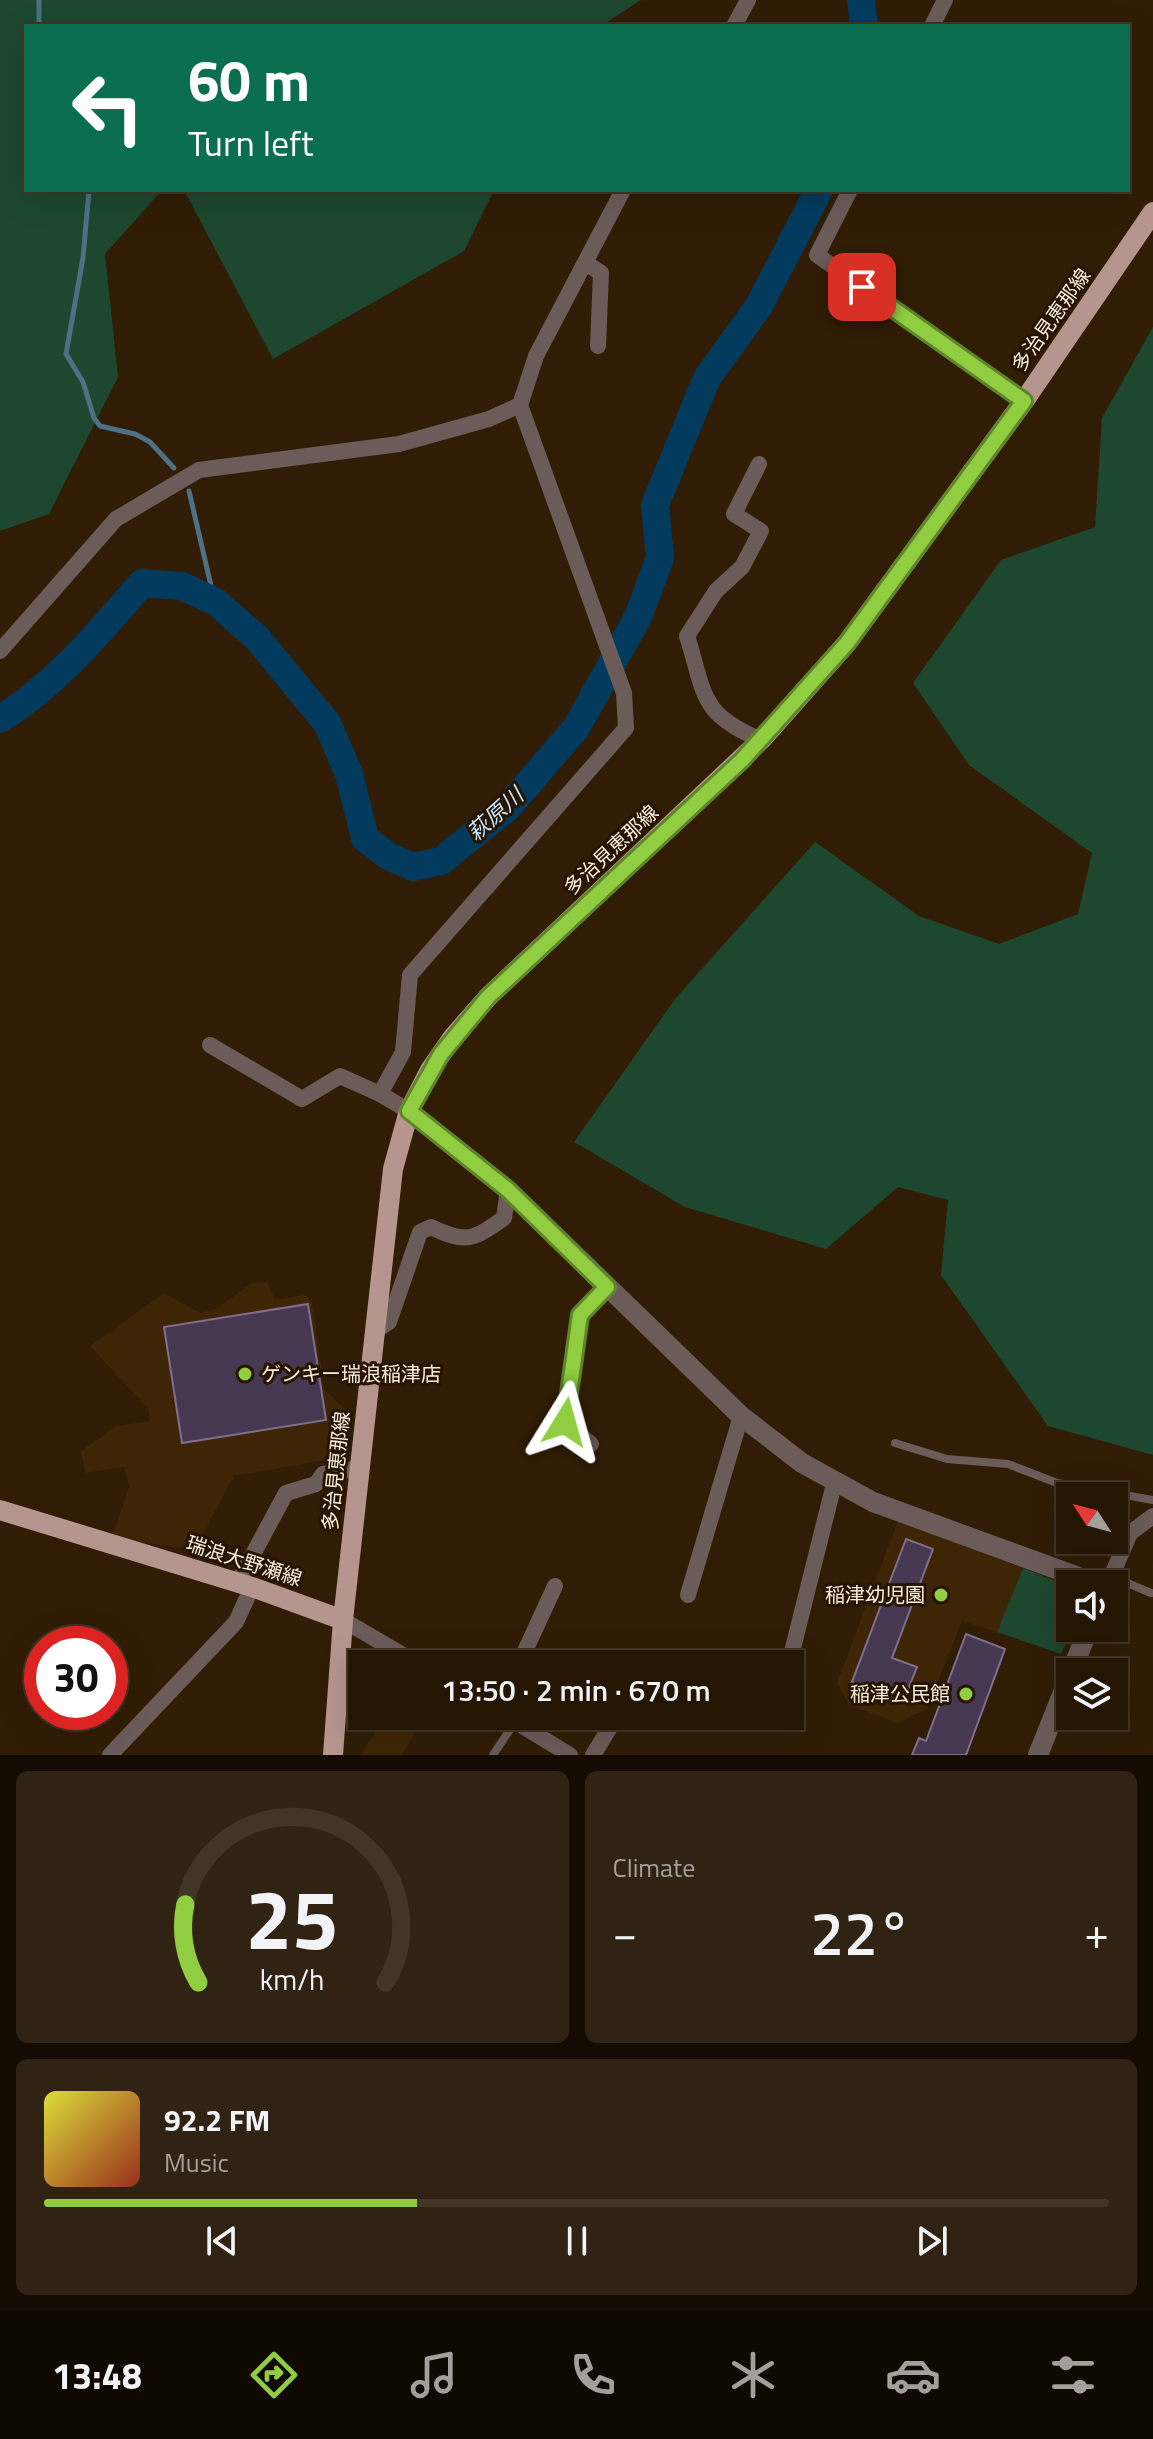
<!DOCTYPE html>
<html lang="en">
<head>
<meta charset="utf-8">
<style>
  :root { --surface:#251604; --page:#312313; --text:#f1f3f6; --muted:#a39f9a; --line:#423526; --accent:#90cd41 }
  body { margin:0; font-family:"Titillium Web","Noto Sans JP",sans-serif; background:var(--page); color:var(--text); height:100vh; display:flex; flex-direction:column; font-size:30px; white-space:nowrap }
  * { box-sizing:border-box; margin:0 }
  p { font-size:26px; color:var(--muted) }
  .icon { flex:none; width:44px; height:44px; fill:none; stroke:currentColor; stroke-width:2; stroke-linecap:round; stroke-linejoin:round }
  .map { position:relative; height:1755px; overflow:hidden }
  .details { display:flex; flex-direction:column; gap:16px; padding:16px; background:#140c02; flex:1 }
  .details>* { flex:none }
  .top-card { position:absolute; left:24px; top:24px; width:1106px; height:168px; border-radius:0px; box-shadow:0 8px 32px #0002,0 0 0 2px var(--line); background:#0b6e4f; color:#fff; overflow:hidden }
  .needle { width:52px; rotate:306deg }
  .tools { position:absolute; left:1056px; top:1482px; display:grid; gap:16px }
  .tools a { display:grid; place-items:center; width:72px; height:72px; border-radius:0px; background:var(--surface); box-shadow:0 8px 32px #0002,0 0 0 2px var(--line); font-size:40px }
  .speed { position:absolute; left:24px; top:1626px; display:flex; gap:16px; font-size:40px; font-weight:700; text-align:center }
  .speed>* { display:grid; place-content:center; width:104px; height:104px; border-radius:50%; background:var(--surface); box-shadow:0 8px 32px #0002,0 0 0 2px var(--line); line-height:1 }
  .speed .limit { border:12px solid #d22; background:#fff; color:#111 }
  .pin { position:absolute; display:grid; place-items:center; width:68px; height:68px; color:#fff; margin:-34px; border-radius:16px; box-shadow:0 4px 12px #0006 }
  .me { position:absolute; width:88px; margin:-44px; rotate:8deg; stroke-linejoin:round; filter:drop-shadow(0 0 6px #0008) }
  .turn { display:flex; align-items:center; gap:28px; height:168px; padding:0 32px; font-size:36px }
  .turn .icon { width:104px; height:104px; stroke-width:2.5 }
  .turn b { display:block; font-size:56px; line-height:68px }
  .big { font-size:60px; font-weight:600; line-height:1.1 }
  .details .widget { flex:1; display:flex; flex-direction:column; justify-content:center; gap:12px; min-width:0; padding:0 28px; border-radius:12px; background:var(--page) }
  .details .dial { align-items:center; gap:0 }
  .dial svg { height:208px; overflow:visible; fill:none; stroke:var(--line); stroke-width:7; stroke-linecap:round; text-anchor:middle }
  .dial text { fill:var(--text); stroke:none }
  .song { display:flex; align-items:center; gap:24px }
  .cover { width:96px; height:96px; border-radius:12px; background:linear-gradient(135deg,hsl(60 70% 55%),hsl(10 70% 35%)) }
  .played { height:8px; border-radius:4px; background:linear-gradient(90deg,var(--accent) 35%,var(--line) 35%) }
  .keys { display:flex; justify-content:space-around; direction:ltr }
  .heat { display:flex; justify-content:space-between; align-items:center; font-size:44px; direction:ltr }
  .details .tiles { flex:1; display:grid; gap:16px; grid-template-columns:1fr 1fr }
  .widget:last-child { grid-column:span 2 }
  .trip { position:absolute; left:348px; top:1650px; width:456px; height:80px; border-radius:0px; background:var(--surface); box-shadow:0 8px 32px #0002,0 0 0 2px var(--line); font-weight:600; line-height:80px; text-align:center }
  .tabs { display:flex; height:128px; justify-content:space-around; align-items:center; background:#0f0902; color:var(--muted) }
  .tabs .icon { width:56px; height:56px }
  .tabs .active { color:var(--accent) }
  .tabs b { font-size:36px; color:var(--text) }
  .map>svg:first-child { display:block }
  .built { fill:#3e2506 }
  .green { fill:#1d472f }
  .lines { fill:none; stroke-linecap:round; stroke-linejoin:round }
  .stream { stroke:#4d7085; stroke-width:5 }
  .river { stroke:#033b5f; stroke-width:28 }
  .building { fill:#473852; stroke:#7f6f8c; stroke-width:2 }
  .service { stroke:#6c5c59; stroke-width:8 }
  .minor { stroke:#6c5c59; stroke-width:16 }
  .tertiary { stroke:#6c5c59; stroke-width:20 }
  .primary { stroke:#b6958e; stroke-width:20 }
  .route-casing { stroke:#5e852a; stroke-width:20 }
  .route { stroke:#90cd41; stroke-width:14 }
  .poi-dot { fill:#90cd41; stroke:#271400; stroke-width:3 }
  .labels { text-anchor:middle; stroke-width:6; stroke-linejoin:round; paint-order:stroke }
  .street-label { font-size:20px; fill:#fbeddf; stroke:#271400 }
  .poi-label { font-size:20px; fill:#fbeddf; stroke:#271400; text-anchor:end }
  .water-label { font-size:22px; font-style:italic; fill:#c9e5fd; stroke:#271400 }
</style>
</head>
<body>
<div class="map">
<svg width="1153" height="1755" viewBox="0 0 1153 1755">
  <rect width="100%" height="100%" fill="#311d06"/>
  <path class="built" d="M 267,1282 L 275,1300 L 304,1295 L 312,1302 L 324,1389 L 348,1412 L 343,1457 L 234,1476 L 194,1550 L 112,1538 L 129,1487 L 124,1467 L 85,1473 L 81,1451 L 117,1426 L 150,1421 L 148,1408 L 90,1346 L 164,1293 L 200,1313 L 216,1309 L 252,1283 Z
    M 899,1518 L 1023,1568 L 997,1632 L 962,1621 L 927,1709 L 897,1723 L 849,1705 L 837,1683 Z
    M 387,1716 L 424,1717 L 402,1755 L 360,1755 Z"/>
  <path class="green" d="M 0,0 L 641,0 L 601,26 L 26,26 L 26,190 L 162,190 L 105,254 L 118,377 L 49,514 L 0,531 Z
    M 184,190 L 494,190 L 464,251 L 273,359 Z
    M 1153,327 L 1153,1455 L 1048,1426 L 941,1275 L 948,1200 L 898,1187 L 826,1249 L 685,1207 L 574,1142 L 675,999 L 815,842 L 919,916 L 999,944 L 1078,914 L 1092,853 L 969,765 L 913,683 L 1001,560 L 1095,527 L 1102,418 Z
    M 1023,1568 L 1066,1585 L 1070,1594 L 1070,1628 L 1073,1628 L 1061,1654 L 997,1632 Z"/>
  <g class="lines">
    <path class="stream" d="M 39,0 L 39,26
      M 89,190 L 83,258 L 66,354 L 83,382 L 94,418 L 100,426 L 135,434 L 150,442 L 174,468
      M 189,491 L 212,590 L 208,598"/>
    <path class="river" d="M 861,0 L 864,26
      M 0,719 C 56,684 99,633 142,583 L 182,586 L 216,602 L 257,638 L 327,723 L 349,774 L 365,838 L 388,856 L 413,867 L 441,861 L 507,808 L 576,728 L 638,617 L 660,558 L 655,505 L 707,378 L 759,306 L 819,190"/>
  </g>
  <path class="building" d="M 308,1304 L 326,1420 L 182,1443 L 164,1327 Z
    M 906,1539 L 933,1549 L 892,1658 L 917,1667 L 903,1702 L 852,1682 Z
    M 966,1634 L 1005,1649 L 966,1755 L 912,1755 L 919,1738 L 926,1741 Z"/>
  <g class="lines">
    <path class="service" d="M 895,1443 L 947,1459 L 1008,1464 L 1057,1483 L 1153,1500
      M 1113,1577 L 1151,1593
      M 493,1755 L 515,1722"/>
    <path class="minor" d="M 734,26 L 748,0
      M 932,26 L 945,0
      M 850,190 L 817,255 L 1024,401
      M 586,263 L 601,273 L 598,346
      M 759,464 L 734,514 L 761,531 L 742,567 L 716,591 L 687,636 C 706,696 699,713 761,740
      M 0,651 L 116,519 L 199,470 L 399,444 L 489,419 L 520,405
      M 210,1045 L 302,1099 L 340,1076 L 380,1094
      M 409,1111 L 380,1094 L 403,1052 L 410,975 L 626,728 L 624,693 L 520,405 L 536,356 L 623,190
      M 375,1331 L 389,1322 L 420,1232 L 431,1227 C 466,1244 473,1240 504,1218 L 508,1190
      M 591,1444 L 565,1422 L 580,1315 L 607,1287
      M 238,1582 L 286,1493 L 316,1484 L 323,1474 L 360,1468
      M 1108,1584 L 1130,1533 L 1153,1516
      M 688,1595 L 741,1416
      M 343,1620 L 418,1664
      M 519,1664 L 555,1586
      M 649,1664 L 651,1661
      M 789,1664 L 834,1484
      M 506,1716 L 570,1755
      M 110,1755 L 236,1622 L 252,1587
      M 593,1755 L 617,1716"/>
    <path class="tertiary" d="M 409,1111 L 508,1190 L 741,1416 L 802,1463 L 873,1502 L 1081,1578 L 1088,1584
      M 1071,1672 L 1089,1628
      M 1038,1755 L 1070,1675"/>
    <path class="primary" d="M 0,1510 L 252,1587 L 343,1620
      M 333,1755 L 343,1620 L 393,1169 L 409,1111 L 430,1070 L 453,1037 L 488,997 L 761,740 L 847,643 L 1024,401 L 1153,212"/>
  </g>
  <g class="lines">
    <defs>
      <path id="route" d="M 565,1422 L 580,1315 L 607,1287 L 508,1190 L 409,1111 L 441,1054 L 488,997 L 742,760 L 847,643 L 1024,401 L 862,287"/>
    </defs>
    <use href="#route" class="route-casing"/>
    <use href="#route" class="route"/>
  </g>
  <g class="poi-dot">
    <circle cx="245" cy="1374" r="8"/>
    <circle cx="941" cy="1595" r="8"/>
    <circle cx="966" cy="1694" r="8"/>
  </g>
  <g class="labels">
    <g class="street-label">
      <text transform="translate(1051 320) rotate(-55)" y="7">多治見恵那線</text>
      <text transform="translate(611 850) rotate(-43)" y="7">多治見恵那線</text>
      <text transform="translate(336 1471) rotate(-84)" y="7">多治見恵那線</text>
      <text transform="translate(244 1561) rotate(18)" y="7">瑞浪大野瀬線</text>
    </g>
    <g class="poi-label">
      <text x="261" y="1381" text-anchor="start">ゲンキー瑞浪稲津店</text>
      <text x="925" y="1602">稲津幼児園</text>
      <text x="950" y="1701">稲津公民館</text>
    </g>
    <g class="water-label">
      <text transform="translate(495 814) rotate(-42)" y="8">萩原川</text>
    </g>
  </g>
</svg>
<div class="tools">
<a><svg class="needle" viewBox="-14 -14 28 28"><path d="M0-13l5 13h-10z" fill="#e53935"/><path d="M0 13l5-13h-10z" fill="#a39f9a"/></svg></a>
<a><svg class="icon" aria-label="sound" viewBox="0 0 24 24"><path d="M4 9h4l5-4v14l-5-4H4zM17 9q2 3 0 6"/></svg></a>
<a><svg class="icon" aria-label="layers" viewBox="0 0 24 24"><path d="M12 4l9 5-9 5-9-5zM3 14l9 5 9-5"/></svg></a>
</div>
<div class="speed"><div class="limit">30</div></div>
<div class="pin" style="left:862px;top:287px;background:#d93025"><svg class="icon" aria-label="arrive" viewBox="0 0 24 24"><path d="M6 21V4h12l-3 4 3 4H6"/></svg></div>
<svg class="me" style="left:565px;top:1422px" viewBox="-20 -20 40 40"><path d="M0-17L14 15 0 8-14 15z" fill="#90cd41" stroke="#fff" stroke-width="4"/></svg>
<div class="trip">13:50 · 2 min · 670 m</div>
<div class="top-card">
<div class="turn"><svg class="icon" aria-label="left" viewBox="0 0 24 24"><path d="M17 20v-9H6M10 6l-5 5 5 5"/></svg><div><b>60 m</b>Turn left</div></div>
</div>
</div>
<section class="details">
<div class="tiles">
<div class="widget dial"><svg viewBox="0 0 100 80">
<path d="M14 69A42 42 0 1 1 86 69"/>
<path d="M14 69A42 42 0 0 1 9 39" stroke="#90cd41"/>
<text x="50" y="56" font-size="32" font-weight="700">25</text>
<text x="50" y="72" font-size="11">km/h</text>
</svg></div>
<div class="widget"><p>Climate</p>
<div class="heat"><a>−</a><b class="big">22°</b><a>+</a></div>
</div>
<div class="widget">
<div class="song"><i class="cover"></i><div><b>92.2 FM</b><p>Music</p></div></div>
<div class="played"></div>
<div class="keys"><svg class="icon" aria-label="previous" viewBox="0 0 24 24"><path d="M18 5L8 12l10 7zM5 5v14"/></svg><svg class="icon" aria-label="pause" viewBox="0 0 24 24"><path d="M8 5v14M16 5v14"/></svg><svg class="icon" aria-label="next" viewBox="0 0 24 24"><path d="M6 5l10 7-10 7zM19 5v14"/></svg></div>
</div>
</div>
</section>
<nav class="tabs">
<b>13:48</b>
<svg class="icon active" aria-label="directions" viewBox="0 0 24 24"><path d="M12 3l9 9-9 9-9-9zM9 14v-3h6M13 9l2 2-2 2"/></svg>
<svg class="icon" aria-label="music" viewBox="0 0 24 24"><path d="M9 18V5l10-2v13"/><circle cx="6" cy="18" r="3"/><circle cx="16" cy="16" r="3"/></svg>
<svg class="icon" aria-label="phone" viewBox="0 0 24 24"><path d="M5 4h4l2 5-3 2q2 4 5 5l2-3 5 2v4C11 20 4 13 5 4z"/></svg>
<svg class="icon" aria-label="climate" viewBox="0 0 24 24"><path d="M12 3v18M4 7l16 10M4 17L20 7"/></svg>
<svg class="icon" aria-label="car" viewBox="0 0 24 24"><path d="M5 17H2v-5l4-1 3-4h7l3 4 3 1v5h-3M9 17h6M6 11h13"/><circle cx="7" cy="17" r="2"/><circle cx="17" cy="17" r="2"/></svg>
<svg class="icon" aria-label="filters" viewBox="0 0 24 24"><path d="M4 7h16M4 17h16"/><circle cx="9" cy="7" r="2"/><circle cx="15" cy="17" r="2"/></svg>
</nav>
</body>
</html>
